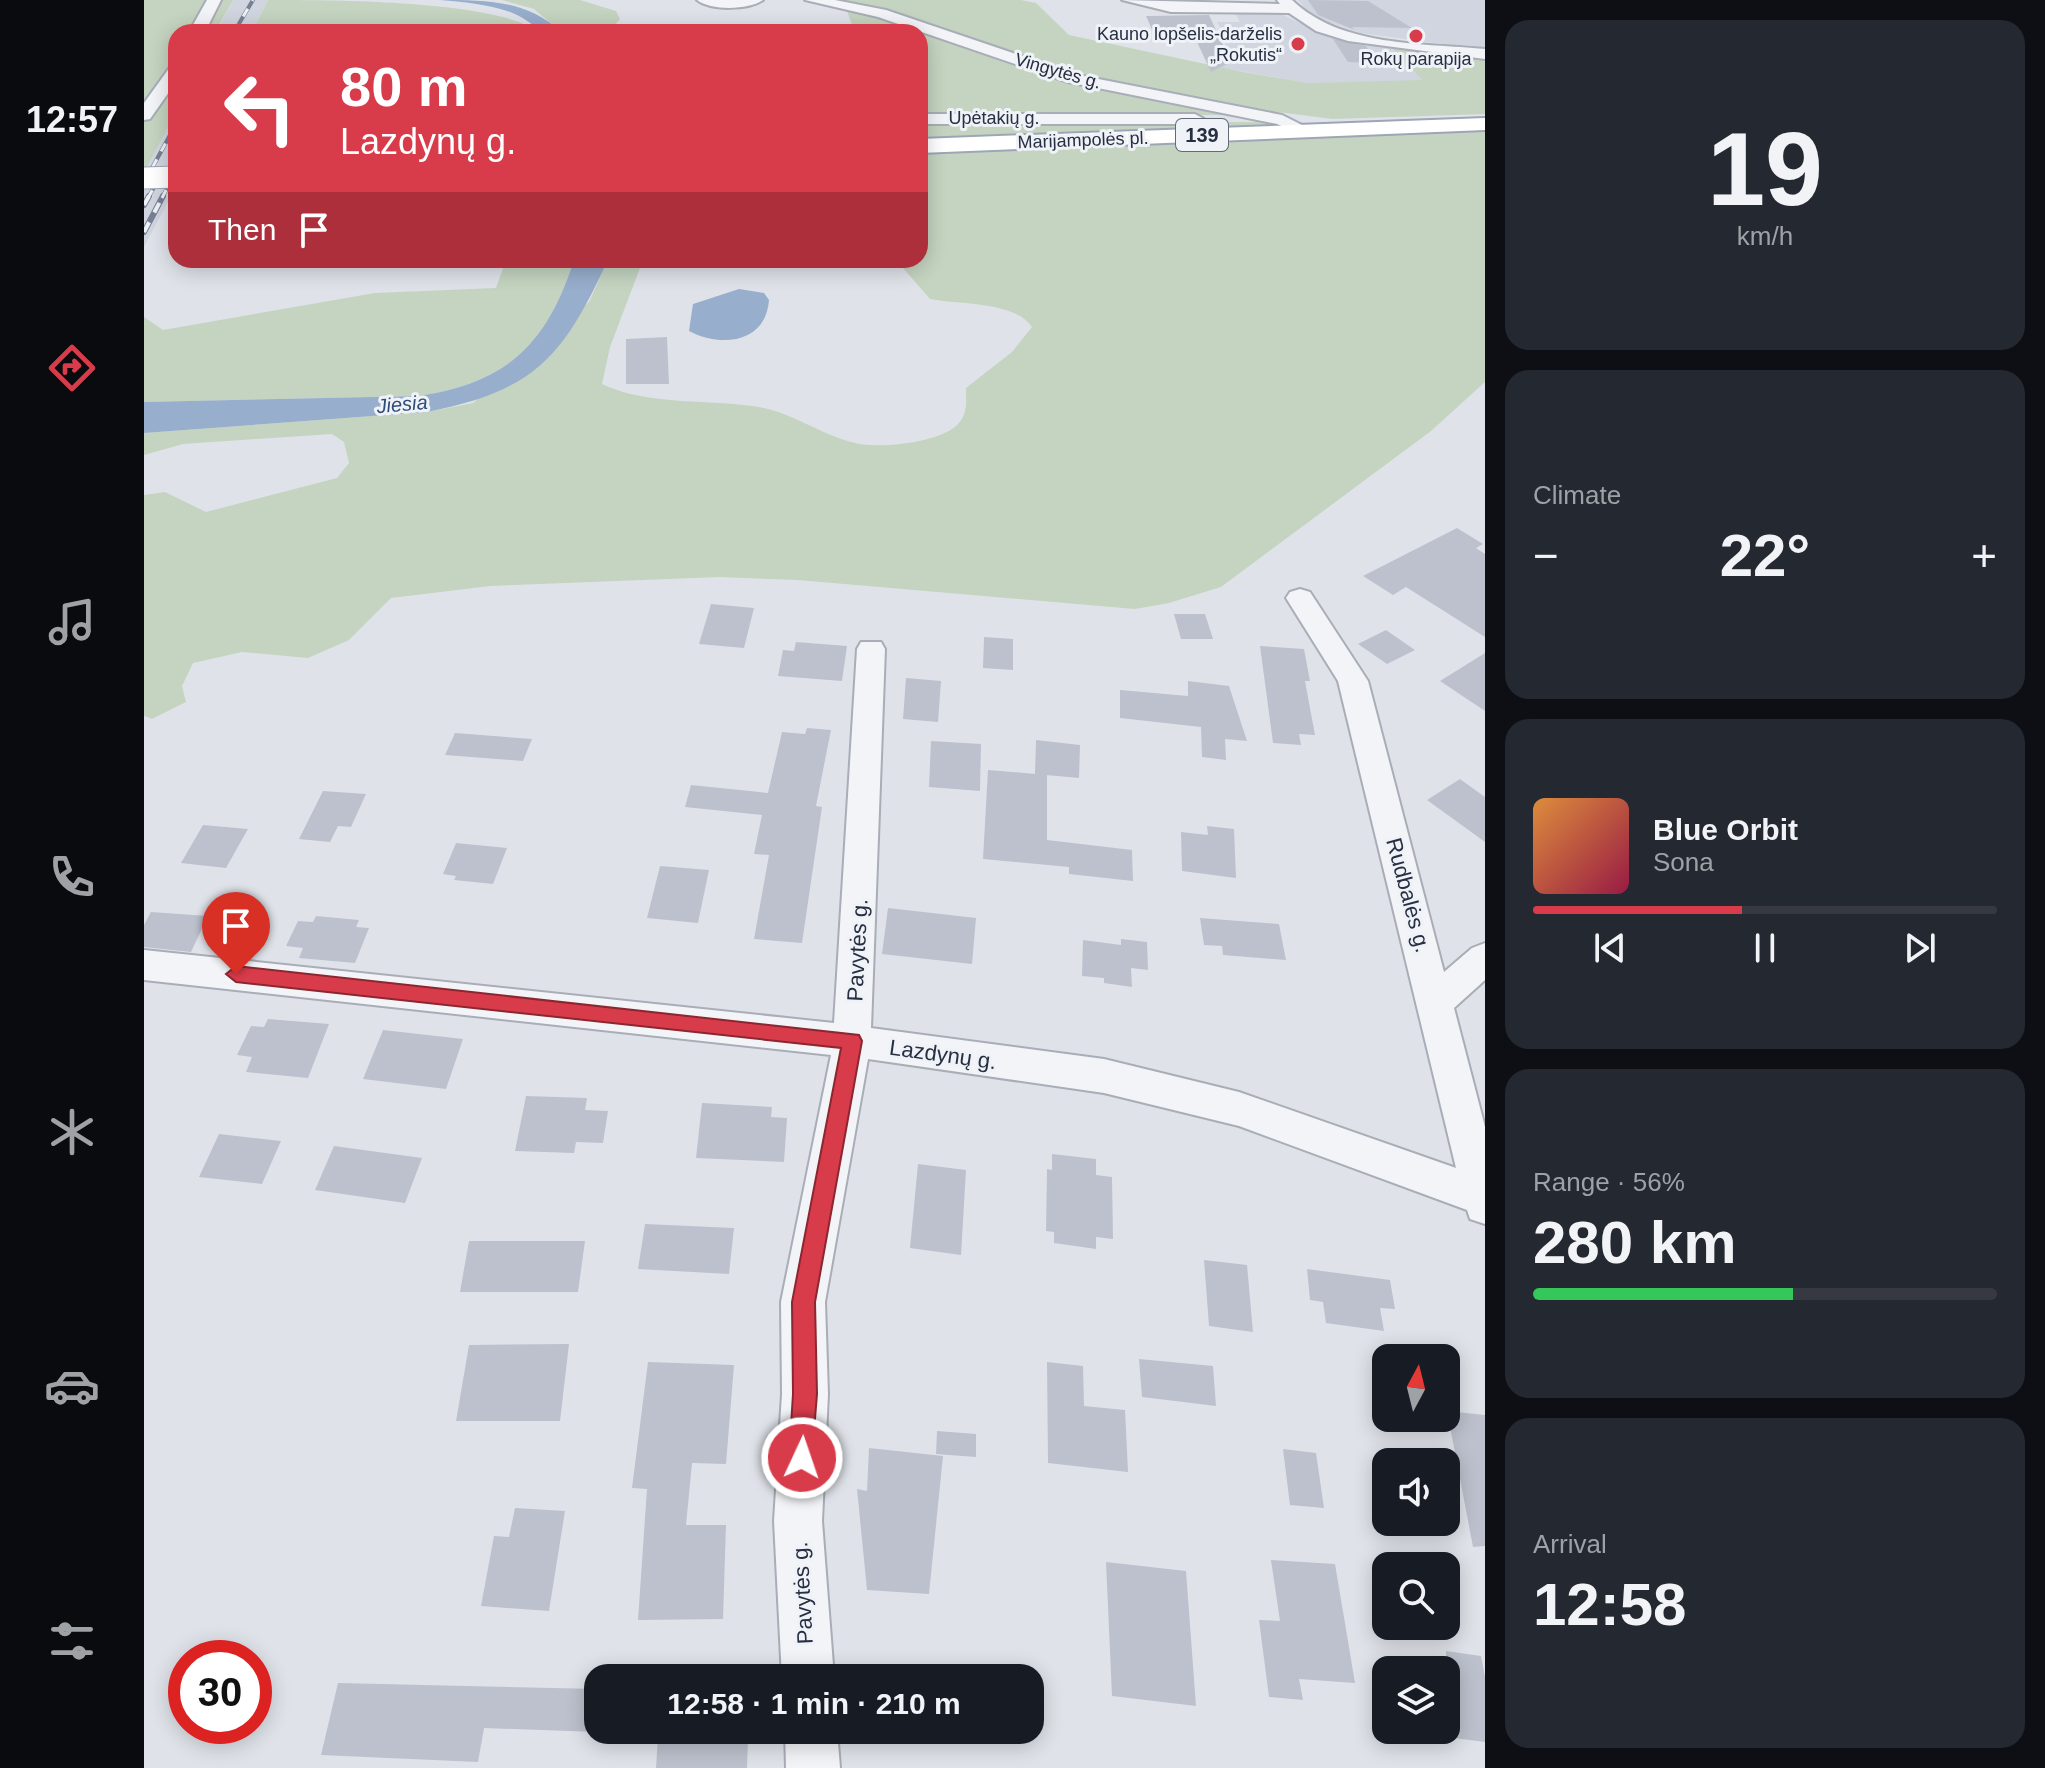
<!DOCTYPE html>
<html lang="en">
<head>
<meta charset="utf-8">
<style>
  :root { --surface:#171b24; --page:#242831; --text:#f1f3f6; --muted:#9ea1a6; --line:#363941; --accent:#d83b4a }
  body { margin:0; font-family:Helvetica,sans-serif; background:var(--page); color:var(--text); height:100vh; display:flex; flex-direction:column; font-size:30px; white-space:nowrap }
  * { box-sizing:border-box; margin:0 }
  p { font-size:26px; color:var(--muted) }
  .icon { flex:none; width:44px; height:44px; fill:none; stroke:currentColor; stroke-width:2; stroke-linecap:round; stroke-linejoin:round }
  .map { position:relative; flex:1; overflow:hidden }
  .side { display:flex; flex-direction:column; gap:20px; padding:20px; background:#0d0f14; width:560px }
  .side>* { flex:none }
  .top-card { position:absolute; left:24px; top:24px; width:760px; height:244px; border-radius:24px; box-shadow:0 4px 20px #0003; background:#d83b4a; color:#fff; overflow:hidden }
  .needle { width:52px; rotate:7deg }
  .buttons { position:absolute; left:1228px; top:1344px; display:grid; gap:16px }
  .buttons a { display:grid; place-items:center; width:88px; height:88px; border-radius:16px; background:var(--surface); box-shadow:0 4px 20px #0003; font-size:40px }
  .speed { position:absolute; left:24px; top:1640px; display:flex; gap:16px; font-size:40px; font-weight:700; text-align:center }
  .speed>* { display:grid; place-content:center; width:104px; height:104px; border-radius:50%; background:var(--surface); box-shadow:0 4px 20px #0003; line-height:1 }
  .speed .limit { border:12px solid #d22; background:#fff; color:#111 }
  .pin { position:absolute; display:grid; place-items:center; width:68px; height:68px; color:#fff; margin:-82px -34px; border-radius:50% 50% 50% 0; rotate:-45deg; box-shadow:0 0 8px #0007 }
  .pin .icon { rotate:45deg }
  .me { position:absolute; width:88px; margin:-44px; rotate:3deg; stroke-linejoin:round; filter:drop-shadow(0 0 6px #0008) }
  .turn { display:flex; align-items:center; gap:28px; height:168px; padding:0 40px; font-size:36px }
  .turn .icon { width:104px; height:104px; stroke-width:2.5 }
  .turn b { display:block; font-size:56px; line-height:68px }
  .then { display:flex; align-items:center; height:76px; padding:0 40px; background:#0003; gap:16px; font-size:30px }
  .big { font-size:60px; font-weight:700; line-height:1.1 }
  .side .tile { flex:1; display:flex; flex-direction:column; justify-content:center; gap:12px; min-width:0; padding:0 28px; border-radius:24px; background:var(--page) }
  .side .dial { align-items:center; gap:0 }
  .dial b { font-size:104px; line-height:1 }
  .song { display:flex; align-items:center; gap:24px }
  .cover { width:96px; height:96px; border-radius:12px; background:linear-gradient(135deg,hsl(30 70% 55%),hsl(340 70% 35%)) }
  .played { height:8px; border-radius:4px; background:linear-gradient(90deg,var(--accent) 45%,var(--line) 45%) }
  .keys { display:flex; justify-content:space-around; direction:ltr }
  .heat { display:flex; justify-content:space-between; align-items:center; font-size:44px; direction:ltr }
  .charge { height:12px; border-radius:6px; background:linear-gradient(90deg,#34c759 56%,var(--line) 0) }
  .trip { position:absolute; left:440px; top:1664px; width:460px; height:80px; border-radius:24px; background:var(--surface); box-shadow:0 4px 20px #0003; font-weight:700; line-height:80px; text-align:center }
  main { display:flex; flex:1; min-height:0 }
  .tab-bar { display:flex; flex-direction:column; width:144px; justify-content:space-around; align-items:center; background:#090b0e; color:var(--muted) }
  .tab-bar .icon { width:56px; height:56px }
  .tab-bar .on { color:var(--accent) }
  .tab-bar b { font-size:36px; color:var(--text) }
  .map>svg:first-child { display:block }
  .built { fill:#d1d5df }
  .green { fill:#c4d4c0 }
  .water { fill:#97aecc }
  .building { fill:#bcc1cd }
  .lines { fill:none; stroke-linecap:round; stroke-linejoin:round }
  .minor-casing { stroke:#a8adb7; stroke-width:4 }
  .major-casing { stroke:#9da6b6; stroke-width:4 }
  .minor { fill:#f2f4f7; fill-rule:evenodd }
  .major { fill:#fff; fill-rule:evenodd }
  .rail-far1-casing { stroke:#778194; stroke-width:4 }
  .rail-casing { stroke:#778194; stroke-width:6 }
  .rail-far1 { stroke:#eff2f7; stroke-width:3; stroke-dasharray:9; stroke-linecap:butt }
  .rail { stroke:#eff2f7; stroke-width:4; stroke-dasharray:11; stroke-linecap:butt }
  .major-bridge-casing { stroke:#9da6b6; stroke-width:23; stroke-linecap:butt }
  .major-bridge { stroke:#fff; stroke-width:21 }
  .route { fill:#d83b4a; stroke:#8c2630; stroke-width:2 }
  .poi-dot { fill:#d83b4a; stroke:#eff2f7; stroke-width:3 }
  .labels { text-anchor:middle; stroke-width:6; stroke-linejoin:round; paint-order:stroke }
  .far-poi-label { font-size:18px; fill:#272f42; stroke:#eff2f7; text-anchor:end }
  .far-street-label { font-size:18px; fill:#272f42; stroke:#eff2f7 }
  .shield { fill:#eff2f7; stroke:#636a78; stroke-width:2 }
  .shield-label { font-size:20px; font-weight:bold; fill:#272f42 }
  .far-water-label { font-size:20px; font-style:italic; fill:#2e4b79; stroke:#eff2f7 }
  .street-label { font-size:22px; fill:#272f42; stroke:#eff2f7 }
</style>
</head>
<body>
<main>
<nav class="tab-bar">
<b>12:57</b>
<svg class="icon on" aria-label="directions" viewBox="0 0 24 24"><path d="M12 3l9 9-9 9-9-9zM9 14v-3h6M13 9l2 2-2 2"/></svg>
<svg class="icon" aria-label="music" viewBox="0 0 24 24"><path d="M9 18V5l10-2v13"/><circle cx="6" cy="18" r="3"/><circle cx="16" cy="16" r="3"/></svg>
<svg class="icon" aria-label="phone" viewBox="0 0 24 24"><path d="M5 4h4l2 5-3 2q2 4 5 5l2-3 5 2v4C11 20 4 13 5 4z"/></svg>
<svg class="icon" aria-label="climate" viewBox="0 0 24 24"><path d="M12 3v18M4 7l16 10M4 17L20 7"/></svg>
<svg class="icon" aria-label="car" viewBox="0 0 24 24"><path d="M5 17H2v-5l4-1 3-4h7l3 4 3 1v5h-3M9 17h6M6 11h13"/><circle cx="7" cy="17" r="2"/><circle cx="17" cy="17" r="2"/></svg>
<svg class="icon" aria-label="filters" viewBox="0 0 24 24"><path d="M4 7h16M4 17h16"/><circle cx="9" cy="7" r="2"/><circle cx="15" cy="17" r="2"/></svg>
</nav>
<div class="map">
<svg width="1341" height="1768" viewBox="0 0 1341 1768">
  <rect width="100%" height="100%" fill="#dfe3e9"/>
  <path class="built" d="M 89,0 L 124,0 L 108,32 L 72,32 Z
    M 1154,0 L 1341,0 L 1341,50 L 1217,33 L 1167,16 Z
    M 1089,9 L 1130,11 L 1185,36 L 1246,46 L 1279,81 L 1164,83 L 1068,66 L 1084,39 L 1073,22 L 1096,22 Z
    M 32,112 L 32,187 L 0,247 L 0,174 Z"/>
  <path class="green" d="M 0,0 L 89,0 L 71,32 L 32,32 L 32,112 L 0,173 Z
    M 124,0 C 188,0 351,0 395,32 L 108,32 Z
    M 358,0 L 436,0 L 472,11 L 476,19 L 465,32 L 417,32 L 390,9 Z
    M 682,0 L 877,0 L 892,3 L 925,35 L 1099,72 L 1164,83 L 1278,80 L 1246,46 L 1341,59 L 1341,114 L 1189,119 L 1103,108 L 1078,115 L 776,115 L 776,32 L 702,32 L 708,25 L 703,11 Z
    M 776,122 L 1115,122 L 1136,127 L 776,141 Z
    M 1341,127 L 1341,382 L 1287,431 L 1077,587 L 1025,603 L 991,609 L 654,580 L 575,577 L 346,586 L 247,598 L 205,640 L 164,658 L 98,652 L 49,663 L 38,686 L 42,702 L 8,719 L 0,716 L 0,495 L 21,492 L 62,512 L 193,478 L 205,463 L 200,442 L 188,434 L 39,444 L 0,455 L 0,433 L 283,412 L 329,403 L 445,302 L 464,260 L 499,260 L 466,347 L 458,384 C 507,407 567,398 620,408 C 652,415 680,436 711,443 C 736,449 798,443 815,423 C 824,412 822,401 822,388 L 868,352 L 888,327 C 870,301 816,305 786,299 L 752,260 L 776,260 L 776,151 Z
    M 362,260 L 430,260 C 403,344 363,383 275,396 L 0,402 L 0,317 L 19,330 L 231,293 L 352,288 Z"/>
  <path class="water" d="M 296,0 C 342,0 383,0 417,32 C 387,32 391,21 366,12 C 343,4 319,2 296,0 Z
    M 430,260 L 464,260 C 419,357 391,391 283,412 L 0,433 L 0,402 L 275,396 C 363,383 403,344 430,260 Z
    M 595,289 L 620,293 L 625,300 C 622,343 577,348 545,331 L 549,304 Z"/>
  <path class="building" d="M 1164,0 L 1224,1 L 1268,28 L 1208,27 L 1211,30 L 1174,15 Z
    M 1065,15 L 1087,62 L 1067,72 L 1053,42 L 1013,41 L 1002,16 Z
    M 1189,39 L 1222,46 L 1234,63 L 1204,62 Z
    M 523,337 L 525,384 L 482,384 L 482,339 Z
    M 1313,528 L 1339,544 L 1332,548 L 1341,554 L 1341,637 L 1262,587 L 1249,595 L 1219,576 Z
    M 567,604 L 610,608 L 600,648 L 555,644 Z
    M 1030,614 L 1061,614 L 1069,639 L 1037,639 Z
    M 1242,630 L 1271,650 L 1243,664 L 1214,644 Z
    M 840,637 L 869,639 L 869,670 L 839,668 Z
    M 652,642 L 703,646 L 698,681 L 634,676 L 639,650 L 650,651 Z
    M 1116,646 L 1160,649 L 1166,681 L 1161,681 L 1171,735 L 1155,734 L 1157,745 L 1129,743 Z
    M 1341,653 L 1341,711 L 1296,681 Z
    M 762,678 L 797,681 L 794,722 L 759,719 Z
    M 1044,681 L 1085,686 L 1103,741 L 1081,739 L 1082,760 L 1058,757 L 1057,727 L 976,718 L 976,690 L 1044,696 Z
    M 663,728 L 687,730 L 672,806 L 678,807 L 658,943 L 610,939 L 625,855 L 610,854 L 618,815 L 541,807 L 547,785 L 624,793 L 638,732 L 661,734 Z
    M 311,733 L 388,739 L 379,761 L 301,755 Z
    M 892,740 L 936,745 L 935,778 L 891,774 Z
    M 787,741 L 837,744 L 836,791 L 785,787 Z
    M 844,770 L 903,775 L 903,840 L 988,850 L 989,881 L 925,874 L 925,867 L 839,859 Z
    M 1316,779 L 1341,797 L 1341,842 L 1283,800 Z
    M 179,791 L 222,794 L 207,827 L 194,826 L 186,842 L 155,839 Z
    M 59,825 L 104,829 L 82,868 L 37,863 Z
    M 1063,826 L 1090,829 L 1092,878 L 1038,871 L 1037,832 L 1064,835 Z
    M 312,843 L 363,848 L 349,884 L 310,880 L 312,876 L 299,874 Z
    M 516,866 L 565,870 L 554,923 L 503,918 Z
    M 744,908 L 832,918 L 828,964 L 738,954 Z
    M 7,912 L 64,916 L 47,952 L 0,947 L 0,925 Z
    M 172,916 L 215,920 L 212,927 L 225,928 L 211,963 L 155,958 L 159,948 L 142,946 L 154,921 L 169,922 Z
    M 1056,918 L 1135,924 L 1142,960 L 1079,955 L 1078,946 L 1060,945 Z
    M 977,939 L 1003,942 L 1004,970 L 987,968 L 988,987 L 960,983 L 960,978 L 938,976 L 939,940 L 977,945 Z
    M 124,1019 L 185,1024 L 164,1078 L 102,1072 L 108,1057 L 93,1055 L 107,1026 L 120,1027 Z
    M 239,1030 L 319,1039 L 302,1089 L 219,1079 Z
    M 382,1096 L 443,1098 L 441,1110 L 464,1111 L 459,1143 L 432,1142 L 430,1153 L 371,1151 Z
    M 558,1103 L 628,1107 L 627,1117 L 643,1118 L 640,1162 L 552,1158 Z
    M 75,1134 L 137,1141 L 118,1184 L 55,1177 Z
    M 190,1146 L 278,1158 L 261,1203 L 171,1190 Z
    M 908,1154 L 952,1159 L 952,1175 L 968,1177 L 969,1239 L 952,1237 L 952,1249 L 910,1243 L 910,1232 L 902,1231 L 903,1169 L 908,1170 Z
    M 774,1164 L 822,1170 L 817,1255 L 766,1248 Z
    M 501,1224 L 590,1228 L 585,1274 L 494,1269 Z
    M 325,1241 L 441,1241 L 434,1292 L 316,1292 Z
    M 1060,1260 L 1103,1265 L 1109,1332 L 1065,1326 Z
    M 1163,1269 L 1246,1280 L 1251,1309 L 1236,1308 L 1240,1331 L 1182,1323 L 1179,1302 L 1166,1300 Z
    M 425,1344 L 416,1421 L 312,1421 L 325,1345 Z
    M 995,1359 L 1069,1366 L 1072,1406 L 998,1397 Z
    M 504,1362 L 590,1365 L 582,1464 L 548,1463 L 542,1525 L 582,1525 L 579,1619 L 494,1620 L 503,1489 L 488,1488 Z
    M 903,1362 L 939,1366 L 940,1406 L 981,1410 L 984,1472 L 904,1463 Z
    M 1303,1411 L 1341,1415 L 1341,1546 L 1329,1547 Z
    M 793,1431 L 832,1434 L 832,1457 L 792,1454 Z
    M 725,1448 L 799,1456 L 785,1594 L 723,1590 L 713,1489 L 723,1491 Z
    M 1139,1449 L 1172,1453 L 1180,1508 L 1146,1505 Z
    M 371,1508 L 421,1511 L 405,1611 L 337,1606 L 350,1536 L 365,1537 Z
    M 1127,1560 L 1191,1564 L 1211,1683 L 1155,1679 L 1159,1700 L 1125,1697 L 1115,1620 L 1136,1621 Z
    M 962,1562 L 1042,1571 L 1052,1706 L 968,1696 Z
    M 1302,1651 L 1337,1656 L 1341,1677 L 1341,1742 L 1302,1737 Z
    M 194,1683 L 454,1689 L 452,1732 L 340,1728 L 334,1762 L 177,1755 Z
    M 514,1736 L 604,1739 L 603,1768 L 512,1768 Z"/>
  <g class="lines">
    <defs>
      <path id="minor" d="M 63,0 L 77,0 L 61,32 L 45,32 Z
        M 553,0 L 619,0 C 605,10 567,11 553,0 Z
        M 661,0 L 691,0 L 742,10 L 934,75 L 1138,115 L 1170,131 L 1161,136 L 1133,124 L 924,82 L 734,17 Z
        M 978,0 L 1136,4 L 1133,0 L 1148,0 C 1197,47 1278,43 1341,49 L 1341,59 L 1204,41 L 1172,31 L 1145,13 L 1027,12 Z
        M 32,65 L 32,82 L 6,119 L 0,120 L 0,103 L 26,67 Z
        M 776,114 L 1051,114 L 1060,119 L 1051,124 L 776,124 Z
        M 1156,589 L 1166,592 L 1224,681 L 1300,972 L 1328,948 L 1341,943 L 1341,980 L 1310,1008 L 1341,1127 L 1341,1224 L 1326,1219 L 1323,1210 L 1095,1126 L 960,1093 L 724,1059 L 681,1302 L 684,1394 L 678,1521 L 690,1678 L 638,1678 L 630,1521 L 638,1394 L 637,1302 L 687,1055 L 0,980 L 0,950 L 690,1023 L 713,649 L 717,642 L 737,642 L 741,649 L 727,1028 L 960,1059 L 1095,1092 L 1312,1168 L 1194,681 L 1142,598 L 1146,592 Z
        M 641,1730 L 693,1730 L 696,1768 L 642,1768 Z"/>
      <path id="major" d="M 1341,118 L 1341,130 L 776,153 L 776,139 Z"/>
    </defs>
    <use href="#minor" class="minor-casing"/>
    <use href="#major" class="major-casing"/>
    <use href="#minor" class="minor"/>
    <use href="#major" class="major"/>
    <defs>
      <path id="rail-far1" d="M 90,32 L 109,0
        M 0,183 L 32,124
        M 4,198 L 18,173
        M 18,198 L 32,171"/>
      <path id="rail" d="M 0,205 L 5,196
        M 0,232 L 19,196"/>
    </defs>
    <use href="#rail-far1" class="rail-far1-casing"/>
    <use href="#rail" class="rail-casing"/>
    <use href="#rail-far1" class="rail-far1"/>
    <use href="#rail" class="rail"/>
    <defs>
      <path id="major-bridge" d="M 0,178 L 32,177"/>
    </defs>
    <use href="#major-bridge" class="major-bridge-casing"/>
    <use href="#major-bridge" class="major-bridge"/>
  </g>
  <path class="route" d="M 92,966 L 715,1035 L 718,1041 L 671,1302 L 673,1394 L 667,1467 L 658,1470 L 649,1467 L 645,1458 L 649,1394 L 648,1302 L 697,1048 L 92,982 L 82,974 Z"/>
  <g class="poi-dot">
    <circle cx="1272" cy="36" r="8"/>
    <circle cx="1154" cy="44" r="8"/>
  </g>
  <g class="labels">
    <g class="far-poi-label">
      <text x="1138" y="40">Kauno lopšelis-darželis<tspan x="1138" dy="21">„Rokutis“</tspan></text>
      <text x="1272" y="65" text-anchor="middle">Rokų parapija</text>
    </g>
    <g class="far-street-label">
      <text transform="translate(914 71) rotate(16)" y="6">Vingytės g.</text>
      <text x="850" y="124">Upėtakių g.</text>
      <text transform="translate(939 140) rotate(-2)" y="6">Marijampolės pl.</text>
    </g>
    <rect class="shield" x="1032" y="119" width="52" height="32" rx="6"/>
    <g class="shield-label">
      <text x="1058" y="142">139</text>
    </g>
    <g class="far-water-label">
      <text transform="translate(258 404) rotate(-5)" y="7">Jiesia</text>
    </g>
    <g class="street-label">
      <text transform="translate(1265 895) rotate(75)" y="8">Rudbalės g.</text>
      <text transform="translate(713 950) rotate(-87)" y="8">Pavytės g.</text>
      <text transform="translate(799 1054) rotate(8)" y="8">Lazdynų g.</text>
      <text transform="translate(658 1593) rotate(-93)" y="8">Pavytės g.</text>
    </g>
  </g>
</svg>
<div class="buttons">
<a><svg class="needle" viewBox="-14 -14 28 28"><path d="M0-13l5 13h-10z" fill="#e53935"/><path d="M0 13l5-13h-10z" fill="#9ea1a6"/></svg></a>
<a><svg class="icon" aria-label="sound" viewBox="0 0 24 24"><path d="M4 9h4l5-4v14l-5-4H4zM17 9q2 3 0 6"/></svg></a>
<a><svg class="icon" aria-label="search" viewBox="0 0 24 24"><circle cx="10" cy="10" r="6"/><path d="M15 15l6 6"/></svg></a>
<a><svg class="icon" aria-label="layers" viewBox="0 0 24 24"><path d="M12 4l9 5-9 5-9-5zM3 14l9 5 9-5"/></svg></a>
</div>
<div class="speed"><div class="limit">30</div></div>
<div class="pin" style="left:92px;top:974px;background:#d93025"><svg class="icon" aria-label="arrive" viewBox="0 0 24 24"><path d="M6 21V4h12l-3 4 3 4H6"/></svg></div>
<svg class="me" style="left:658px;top:1458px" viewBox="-20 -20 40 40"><circle r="17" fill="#d83b4a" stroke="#fff" stroke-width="3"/><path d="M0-11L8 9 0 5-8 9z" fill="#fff"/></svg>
<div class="trip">12:58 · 1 min · 210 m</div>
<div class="top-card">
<div class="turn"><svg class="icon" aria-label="left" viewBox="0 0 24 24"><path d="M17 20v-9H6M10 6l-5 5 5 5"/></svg><div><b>80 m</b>Lazdynų g.</div></div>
<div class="then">Then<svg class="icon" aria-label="arrive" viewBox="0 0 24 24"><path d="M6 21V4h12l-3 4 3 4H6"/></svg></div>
</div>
</div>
<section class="side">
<div class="tile dial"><b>19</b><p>km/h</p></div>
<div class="tile"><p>Climate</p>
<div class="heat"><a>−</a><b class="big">22°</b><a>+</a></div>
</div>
<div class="tile">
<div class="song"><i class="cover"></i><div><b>Blue Orbit</b><p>Sona</p></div></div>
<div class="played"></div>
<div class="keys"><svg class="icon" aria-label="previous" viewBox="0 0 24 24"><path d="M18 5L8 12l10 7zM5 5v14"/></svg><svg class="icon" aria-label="pause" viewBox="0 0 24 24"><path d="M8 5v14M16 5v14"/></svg><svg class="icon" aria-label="next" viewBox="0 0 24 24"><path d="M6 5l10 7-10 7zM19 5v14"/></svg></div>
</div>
<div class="tile"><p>Range · 56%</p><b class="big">280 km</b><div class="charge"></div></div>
<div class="tile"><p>Arrival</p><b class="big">12:58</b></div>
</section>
</main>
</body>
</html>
